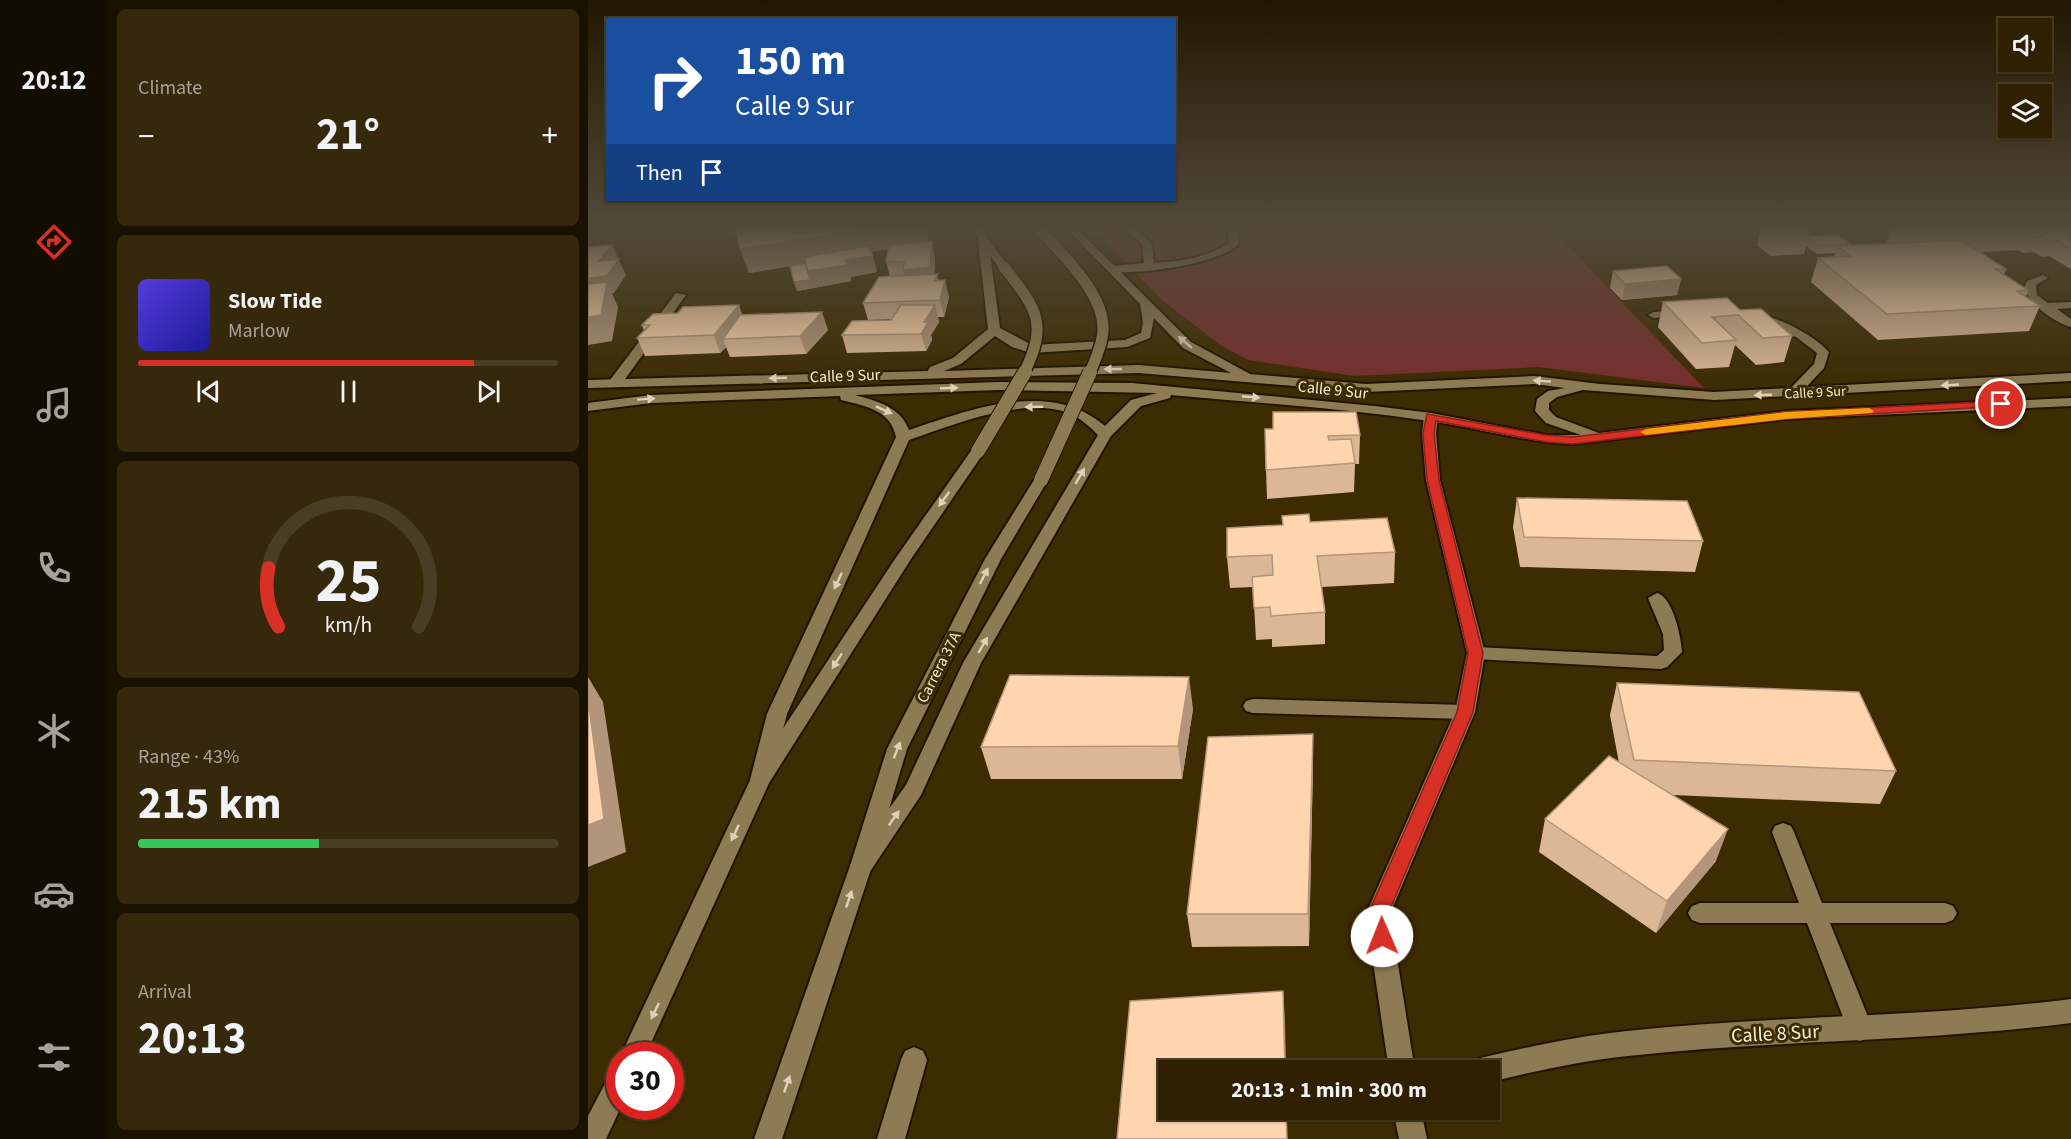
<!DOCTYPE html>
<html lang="en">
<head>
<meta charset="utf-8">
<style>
  :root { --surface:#2e2001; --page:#36280b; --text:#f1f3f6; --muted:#a7a399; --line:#493e23; --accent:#d93025 }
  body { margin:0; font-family:"Source Sans 3",sans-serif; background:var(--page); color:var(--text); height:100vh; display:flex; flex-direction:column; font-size:22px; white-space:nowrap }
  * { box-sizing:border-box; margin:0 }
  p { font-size:20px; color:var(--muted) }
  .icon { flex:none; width:33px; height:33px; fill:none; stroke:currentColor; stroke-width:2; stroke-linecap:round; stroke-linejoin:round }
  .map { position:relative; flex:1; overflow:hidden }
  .drawer { display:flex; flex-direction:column; gap:9px; padding:9px; background:#191201; width:480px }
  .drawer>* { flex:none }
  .banner { position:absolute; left:18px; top:18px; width:570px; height:183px; border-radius:0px; box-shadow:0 2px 4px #0004,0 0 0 2px var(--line); background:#1a4fa0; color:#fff; overflow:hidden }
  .fabs { position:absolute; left:1410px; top:18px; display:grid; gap:12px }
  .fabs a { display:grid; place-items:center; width:54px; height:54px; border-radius:0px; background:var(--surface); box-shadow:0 2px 4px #0004,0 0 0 2px var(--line); font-size:30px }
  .speed { position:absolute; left:18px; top:1042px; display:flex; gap:12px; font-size:30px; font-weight:700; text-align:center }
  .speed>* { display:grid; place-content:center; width:78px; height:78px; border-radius:50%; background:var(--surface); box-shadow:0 2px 4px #0004,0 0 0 2px var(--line); line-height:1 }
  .speed .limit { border:9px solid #d22; background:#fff; color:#111 }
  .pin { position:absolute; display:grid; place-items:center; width:51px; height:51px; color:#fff; margin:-26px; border:3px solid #fff; border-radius:50%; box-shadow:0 2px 6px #0007 }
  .me { position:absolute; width:66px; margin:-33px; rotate:359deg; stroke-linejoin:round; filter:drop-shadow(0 0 4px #0008) }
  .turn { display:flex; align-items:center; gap:21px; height:126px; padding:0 30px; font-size:27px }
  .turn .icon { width:78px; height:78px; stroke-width:2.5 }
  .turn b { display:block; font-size:42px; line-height:51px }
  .then { display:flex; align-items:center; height:57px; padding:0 30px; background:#0003; gap:12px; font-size:22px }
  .big { font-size:45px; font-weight:700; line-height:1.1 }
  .drawer .card { flex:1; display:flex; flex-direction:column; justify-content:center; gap:9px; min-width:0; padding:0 21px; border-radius:9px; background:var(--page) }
  .drawer .dial { align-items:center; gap:0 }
  .dial svg { height:156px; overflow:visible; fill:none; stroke:var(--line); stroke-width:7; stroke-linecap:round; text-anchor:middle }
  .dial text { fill:var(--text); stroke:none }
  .song { display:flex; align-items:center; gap:18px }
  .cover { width:72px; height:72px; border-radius:9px; background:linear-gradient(135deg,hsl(250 70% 55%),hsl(240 70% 35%)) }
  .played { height:6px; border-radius:3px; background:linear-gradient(90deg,var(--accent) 80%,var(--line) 80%) }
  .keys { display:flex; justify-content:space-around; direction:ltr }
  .heat { display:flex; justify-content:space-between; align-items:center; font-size:33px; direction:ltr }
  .charge { height:9px; border-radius:4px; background:linear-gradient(90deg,#34c759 43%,var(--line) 0) }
  .trip { position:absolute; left:570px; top:1060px; width:342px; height:60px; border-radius:0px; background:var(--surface); box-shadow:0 2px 4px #0004,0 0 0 2px var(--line); font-weight:700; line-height:60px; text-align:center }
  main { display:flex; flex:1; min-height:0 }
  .menu { display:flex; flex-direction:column; width:108px; justify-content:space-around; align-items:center; background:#120d00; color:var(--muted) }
  .menu .icon { width:42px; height:42px }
  .menu .selected { color:var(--accent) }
  .menu b { font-size:27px; color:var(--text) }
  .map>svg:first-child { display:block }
  .green { fill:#762f2e }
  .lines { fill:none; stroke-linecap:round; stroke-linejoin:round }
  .service-casing { stroke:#211400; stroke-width:4 }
  .minor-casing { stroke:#211400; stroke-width:4 }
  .tertiary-casing { stroke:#211400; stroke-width:4 }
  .secondary-casing { stroke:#211400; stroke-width:4 }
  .service { fill:#8f7b53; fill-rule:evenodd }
  .minor { fill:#8f7b53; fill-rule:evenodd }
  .tertiary { fill:#8f7b53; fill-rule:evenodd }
  .secondary { fill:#8f7b53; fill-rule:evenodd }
  .tertiary-bridge-far1-casing { stroke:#211400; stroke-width:14; stroke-linecap:butt }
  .tertiary-bridge-casing { stroke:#211400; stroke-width:16; stroke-linecap:butt }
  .tertiary-bridge-far1 { stroke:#8f7b53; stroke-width:11 }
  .tertiary-bridge { stroke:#8f7b53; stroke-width:14 }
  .wall { fill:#dbb796 }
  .shaded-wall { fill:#b2957a }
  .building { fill:#ffd5af; stroke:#b2957a; stroke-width:1.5 }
  .oneway { fill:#ded1b8 }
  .route { fill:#d93025; stroke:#8d1f18; stroke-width:1.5 }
  .slow { fill:#f59e0b }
  .labels { text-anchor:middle; stroke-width:6; stroke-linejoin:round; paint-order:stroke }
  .far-street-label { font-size:14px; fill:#f9eed9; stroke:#3d2b01 }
  .street-label { font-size:16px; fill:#f9eed9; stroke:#3d2b01 }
  .near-street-label { font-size:20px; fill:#f9eed9; stroke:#3d2b01 }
</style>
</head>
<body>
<main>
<nav class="menu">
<b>20:12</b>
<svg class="icon selected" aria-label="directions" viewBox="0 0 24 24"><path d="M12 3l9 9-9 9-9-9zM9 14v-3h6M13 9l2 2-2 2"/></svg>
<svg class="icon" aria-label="music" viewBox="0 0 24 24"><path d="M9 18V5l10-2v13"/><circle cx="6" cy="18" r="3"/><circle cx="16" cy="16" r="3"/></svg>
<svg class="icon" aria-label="phone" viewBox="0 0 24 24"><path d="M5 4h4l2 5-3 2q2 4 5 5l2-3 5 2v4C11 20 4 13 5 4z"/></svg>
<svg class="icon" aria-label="climate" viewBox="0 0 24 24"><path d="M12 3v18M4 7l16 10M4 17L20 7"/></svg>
<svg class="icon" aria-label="car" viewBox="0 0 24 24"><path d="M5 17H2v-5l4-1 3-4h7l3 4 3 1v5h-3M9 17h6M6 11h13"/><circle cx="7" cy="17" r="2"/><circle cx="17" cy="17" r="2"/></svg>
<svg class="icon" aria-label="filters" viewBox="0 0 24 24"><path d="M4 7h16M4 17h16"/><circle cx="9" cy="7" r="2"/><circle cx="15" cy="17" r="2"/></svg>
</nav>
<section class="drawer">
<div class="card"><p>Climate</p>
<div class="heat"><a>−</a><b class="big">21°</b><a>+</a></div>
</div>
<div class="card">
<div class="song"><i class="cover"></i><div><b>Slow Tide</b><p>Marlow</p></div></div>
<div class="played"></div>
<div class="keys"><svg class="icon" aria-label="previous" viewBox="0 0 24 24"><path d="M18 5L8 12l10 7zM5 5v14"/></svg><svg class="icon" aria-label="pause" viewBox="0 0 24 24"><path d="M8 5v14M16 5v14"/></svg><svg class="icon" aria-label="next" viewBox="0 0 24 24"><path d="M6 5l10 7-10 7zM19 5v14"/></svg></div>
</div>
<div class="card dial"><svg viewBox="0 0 100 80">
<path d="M14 69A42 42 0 1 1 86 69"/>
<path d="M14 69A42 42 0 0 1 9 39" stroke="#d93025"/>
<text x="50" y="56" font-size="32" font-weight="700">25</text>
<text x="50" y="72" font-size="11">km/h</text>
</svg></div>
<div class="card"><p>Range · 43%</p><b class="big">215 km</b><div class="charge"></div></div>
<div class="card"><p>Arrival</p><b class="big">20:13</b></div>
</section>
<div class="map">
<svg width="1483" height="1139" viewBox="0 0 1483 1139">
  <rect width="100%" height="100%" fill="#3d2b01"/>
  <path class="green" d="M 502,226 L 961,226 L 1116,388 L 951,367 L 766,376 L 660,360 L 632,345 L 573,299 Z"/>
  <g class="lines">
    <defs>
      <path id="service" d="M 534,226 L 544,226 L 564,244 L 566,263 C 593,261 618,258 641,243 L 639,226 L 649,226 L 651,244 C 631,264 548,276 520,271 L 519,269 L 524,266 L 556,263 L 554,245 Z
        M 1455,275 L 1460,278 L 1448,285 L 1449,295 L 1460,303 L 1483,302 L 1483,308 L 1469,309 L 1483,319 L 1483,327 C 1466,322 1442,305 1436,288 L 1439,281 Z
        M 1094,310 L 1100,313 L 1098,315 L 1066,318 L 1060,315 L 1066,312 Z
        M 1169,317 C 1188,313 1229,338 1241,352 L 1236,368 L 1209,397 L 1199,397 L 1197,394 L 1226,364 L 1229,353 L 1208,337 L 1169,321 Z
        M 1069,593 C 1085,597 1093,637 1094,652 L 1079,667 L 1073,669 L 888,659 L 882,657 L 879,653 L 882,649 L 888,647 L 1069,656 L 1076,650 L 1075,634 L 1060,598 Z
        M 665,699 L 877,705 L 884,707 L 887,712 L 884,717 L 877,719 L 665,713 L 658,711 L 655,706 L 658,701 Z
        M 1195,823 L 1203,826 L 1206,832 L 1234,903 L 1357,903 L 1365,906 L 1369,913 L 1365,920 L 1357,923 L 1242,923 L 1285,1029 L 1281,1038 L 1272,1041 L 1263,1038 L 1219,923 L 1112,923 L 1104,920 L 1100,913 L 1104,906 L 1112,903 L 1211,903 L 1184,832 L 1187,826 Z
        M 326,1047 L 335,1051 L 339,1060 L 317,1139 L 289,1139 L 313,1060 L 317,1051 Z"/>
      <path id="minor" d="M 88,293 L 98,295 L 32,386 L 22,386 L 22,380 Z
        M 843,413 L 850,417 L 848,433 L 852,480 L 897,653 L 887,712 L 802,914 L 827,1071 L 801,1071 L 778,914 L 867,712 L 879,653 L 838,480 L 834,433 L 836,417 Z
        M 1483,999 L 1483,1023 C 1336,1042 1187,1040 1040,1056 C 993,1061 947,1071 902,1082 L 902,1071 L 879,1071 L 883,1062 L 892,1058 C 941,1047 989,1036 1039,1031 C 1187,1015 1335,1018 1483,999 Z
        M 805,1110 L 833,1110 L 839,1139 L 811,1139 Z"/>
      <path id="tertiary" d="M 385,226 L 395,226 L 400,239 L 421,267 L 420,269 L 412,269 L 390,239 Z
        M 390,447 L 397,451 L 323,559 L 181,783 L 57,1056 L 32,1057 L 165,774 L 307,559 L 385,448 Z
        M 453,476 L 460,480 L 413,559 L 319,749 L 284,866 L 194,1139 L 166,1139 L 262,866 L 299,749 L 397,559 L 446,480 Z
        M 32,1068 L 33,1107 L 18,1139 L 0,1139 L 0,1116 L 23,1072 Z"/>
      <path id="secondary" d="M 476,226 L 486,226 L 603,342 L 662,374 L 778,384 L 946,376 L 1012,384 L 1126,392 L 1483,373 L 1483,381 L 1126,400 L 995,390 L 969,397 L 961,403 L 961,410 L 968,417 L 1011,433 L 1198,411 L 1483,398 L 1483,406 L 1198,419 L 985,444 C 936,442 890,428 841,421 C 756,408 669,403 583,395 L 582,398 L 553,406 L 523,436 L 393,663 L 333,795 L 281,873 L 273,875 L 265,873 L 262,866 L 265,859 L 318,785 L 375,663 L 510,435 C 501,426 491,417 480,413 C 435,396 364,425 321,440 L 199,714 L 182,780 L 179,786 L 172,788 L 165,786 L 162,780 L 179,714 L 308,437 C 303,410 277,406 253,400 L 252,396 L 63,403 L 0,411 L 0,403 L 63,395 L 411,382 L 544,383 L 786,406 L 843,413 L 958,435 L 993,435 L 958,423 L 947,411 L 949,399 L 960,391 L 977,388 L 946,384 L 778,392 L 551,373 L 0,388 L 0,380 L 340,371 L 342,367 L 365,358 L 400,329 L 390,239 L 395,236 L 400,239 L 412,328 L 444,345 L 537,340 L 553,333 L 555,323 L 552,304 ZM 566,318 L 595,348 L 643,373 L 551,365 L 356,371 L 373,364 L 407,336 L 424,347 L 443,353 L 539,347 L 562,338 ZM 411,390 L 569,393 L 543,400 L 517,426 C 462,378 381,410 321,430 C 313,407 289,401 267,395 Z"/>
    </defs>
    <use href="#service" class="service-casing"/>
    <use href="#minor" class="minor-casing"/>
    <use href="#tertiary" class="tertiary-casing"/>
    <use href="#secondary" class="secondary-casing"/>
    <use href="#service" class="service"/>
    <use href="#minor" class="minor"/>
    <use href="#tertiary" class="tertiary"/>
    <use href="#secondary" class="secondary"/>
    <defs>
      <path id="tertiary-bridge-far1" d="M 449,226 C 473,254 523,298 514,338 C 512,350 506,362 502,373
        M 416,267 C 448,308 461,323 436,373"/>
      <path id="tertiary-bridge" d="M 390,451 L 437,372
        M 453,480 L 502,372"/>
    </defs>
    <use href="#tertiary-bridge-far1" class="tertiary-bridge-far1-casing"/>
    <use href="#tertiary-bridge" class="tertiary-bridge-casing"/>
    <use href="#tertiary-bridge-far1" class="tertiary-bridge-far1"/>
    <use href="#tertiary-bridge" class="tertiary-bridge"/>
  </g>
  <path class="wall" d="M 155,226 L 337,226 L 341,242 L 347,257 L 346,274 L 351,280 L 361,297 L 356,317 L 350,317 L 351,322 L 343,335 L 344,340 L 338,351 L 259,353 L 254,335 L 304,319 L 280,320 L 275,303 L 302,277 L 298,261 L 300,249 L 283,252 L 289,272 L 262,277 L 263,281 L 209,291 L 202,266 L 161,273 Z
    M 1174,226 L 1215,226 L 1223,231 L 1221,236 L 1262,244 L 1261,246 L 1298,244 L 1303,227 L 1256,229 L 1252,226 L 1483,226 L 1483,269 L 1461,256 L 1454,257 L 1446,252 L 1435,253 L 1430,250 L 1392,252 L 1418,269 L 1416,275 L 1440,290 L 1438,297 L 1452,306 L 1441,331 L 1290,340 L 1223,282 L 1230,258 L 1246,257 L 1247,253 L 1229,254 L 1218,246 L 1216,254 L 1182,256 L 1169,245 Z
    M 1025,271 L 1093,279 L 1089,295 L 1034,300 L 1022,288 Z
    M 1075,302 L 1152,310 L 1204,336 L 1196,362 L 1168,365 L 1147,345 L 1141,367 L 1108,369 L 1070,327 Z
    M 90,313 L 155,315 L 240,330 L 218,354 L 142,357 L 138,347 L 132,353 L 57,356 L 49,338 L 56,331 L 54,325 Z
    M 685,429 L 772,435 L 771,464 L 767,464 L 766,492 L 679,499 L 678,470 Z
    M 929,498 L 1115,541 L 1107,572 L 932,567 L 925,527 Z
    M 722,522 L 807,552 L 806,583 L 734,587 L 737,612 L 737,644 L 684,647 L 684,639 L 668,640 L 665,587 L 642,588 L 639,557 L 694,525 Z
    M 1029,683 L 1308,771 L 1292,804 L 1085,795 L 1128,861 L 1068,933 L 951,852 L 957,819 L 1031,763 L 1022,715 Z
    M 605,709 L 594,779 L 403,779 L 393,747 Z
    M 725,766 L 721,946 L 604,947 L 599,914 Z"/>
  <path class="shaded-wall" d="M 298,226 L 337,226 L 341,242 L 161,273 L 152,249 Z
    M 344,241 L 347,257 L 346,284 L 319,286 L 315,270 Z
    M 24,245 L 38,275 L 26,293 L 24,293 L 30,307 L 24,341 L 0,345 L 0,278 Z
    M 285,256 L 289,272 L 262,277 L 263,281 L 209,291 L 206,282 L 220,271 L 257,260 Z
    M 1093,279 L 1089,295 L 1034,300 L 1037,284 Z
    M 357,280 L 361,297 L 356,317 L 352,300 Z
    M 151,305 L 157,323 L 135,339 L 138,347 L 132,353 L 126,335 Z
    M 347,305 L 351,322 L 343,335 L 344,340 L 338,351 L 333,334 L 336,322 Z
    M 234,312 L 240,330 L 218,354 L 212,336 Z
    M 0,677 L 15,702 L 38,852 L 0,867 Z
    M 601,677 L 605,709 L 594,779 L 590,746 Z
    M 725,734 L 725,766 L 721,946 L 720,914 Z
    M 1140,829 L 1128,861 L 1068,933 L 1079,901 Z
    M 695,991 L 697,1023 L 698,1071 L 697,1071 Z
    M 698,1110 L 699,1110 L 699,1139 Z"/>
  <path class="building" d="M 155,226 L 298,226 L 152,249 L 147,227 Z
    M 1179,226 L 1215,226 L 1223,231 L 1188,233 Z
    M 1308,226 L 1437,226 L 1439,227 L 1361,231 L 1346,226 L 1312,228 Z
    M 1437,226 L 1463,226 L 1483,236 L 1483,249 L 1468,240 L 1461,241 L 1453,236 L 1441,237 L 1436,234 L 1439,227 Z
    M 1249,235 L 1262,244 L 1231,246 L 1221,238 L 1221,236 Z
    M 1373,240 L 1418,269 L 1407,269 L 1440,290 L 1429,291 L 1452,306 L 1299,314 L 1230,258 L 1263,256 L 1249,246 Z
    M 344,241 L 342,267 L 315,270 L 316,262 L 298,261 L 301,245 Z
    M 24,245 L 11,261 L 31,259 L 19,276 L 0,278 L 0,247 Z
    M 280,246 L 285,256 L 257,260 L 259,265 L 220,271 L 216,257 Z
    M 217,263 L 222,280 L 206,282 L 202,266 Z
    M 1079,266 L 1093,279 L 1037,284 L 1025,271 Z
    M 350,274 L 346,281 L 357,280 L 352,300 L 275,303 L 291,277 Z
    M 19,282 L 13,315 L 0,317 L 0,284 Z
    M 1139,298 L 1152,310 L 1173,309 L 1204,336 L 1175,338 L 1150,315 L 1124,317 L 1148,340 L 1114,343 L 1075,302 Z
    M 151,305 L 126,335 L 49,338 L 62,325 L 54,325 L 65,314 L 90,313 L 95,307 Z
    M 313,305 L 347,305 L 336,322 L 340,322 L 333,334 L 254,335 L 264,321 L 303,320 Z
    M 234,312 L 212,336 L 135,339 L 152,315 Z
    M 685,412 L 768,412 L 772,435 L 740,436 L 741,440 L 763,439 L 767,463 L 678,470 L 677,429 L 685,429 Z
    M 929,498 L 1099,501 L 1115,541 L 936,537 Z
    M 721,514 L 722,522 L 799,518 L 807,552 L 729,556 L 737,612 L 683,616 L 682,607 L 666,608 L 664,577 L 685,575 L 684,555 L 639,557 L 639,528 L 695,525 L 694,516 Z
    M 422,675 L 601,677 L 590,746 L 393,747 Z
    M 1029,683 L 1271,692 L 1308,771 L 1046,760 Z
    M 0,699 L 16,819 L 0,825 Z
    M 725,734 L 720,914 L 599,914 L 620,737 Z
    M 1021,756 L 1140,829 L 1079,901 L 957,819 Z
    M 695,991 L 697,1071 L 580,1071 L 580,1110 L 698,1110 L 699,1139 L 529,1139 L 542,1001 Z"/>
  <defs><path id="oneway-solid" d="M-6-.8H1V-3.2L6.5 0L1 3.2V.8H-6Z" transform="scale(1.5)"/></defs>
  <g class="oneway">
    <use href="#oneway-solid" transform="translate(597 342) rotate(-140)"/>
    <use href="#oneway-solid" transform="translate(525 369) rotate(180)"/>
    <use href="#oneway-solid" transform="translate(190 378) rotate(178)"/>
    <use href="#oneway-solid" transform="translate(954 381) rotate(-176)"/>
    <use href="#oneway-solid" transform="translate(1362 385) rotate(177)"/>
    <use href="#oneway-solid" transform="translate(361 388) rotate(-2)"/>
    <use href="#oneway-solid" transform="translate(1175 395) rotate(178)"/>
    <use href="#oneway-solid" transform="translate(663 397) rotate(5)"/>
    <use href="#oneway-solid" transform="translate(58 399) rotate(-4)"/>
    <use href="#oneway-solid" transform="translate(446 407) rotate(178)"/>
    <use href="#oneway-solid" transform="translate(296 410) rotate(24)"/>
    <use href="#oneway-solid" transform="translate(492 476) rotate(-60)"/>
    <use href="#oneway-solid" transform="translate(356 499) rotate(126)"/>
    <use href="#oneway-solid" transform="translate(396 576) rotate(-63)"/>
    <use href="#oneway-solid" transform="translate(250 581) rotate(115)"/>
    <use href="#oneway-solid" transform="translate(395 645) rotate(-60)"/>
    <use href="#oneway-solid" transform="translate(249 661) rotate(123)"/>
    <use href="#oneway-solid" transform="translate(309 750) rotate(-69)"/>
    <use href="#oneway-solid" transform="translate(306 818) rotate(-55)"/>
    <use href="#oneway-solid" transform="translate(147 833) rotate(115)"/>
    <use href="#oneway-solid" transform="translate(261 899) rotate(-71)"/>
    <use href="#oneway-solid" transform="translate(67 1011) rotate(116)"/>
    <use href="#oneway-solid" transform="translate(199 1084) rotate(-71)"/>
  </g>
  <linearGradient id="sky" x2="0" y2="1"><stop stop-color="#221801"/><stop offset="0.59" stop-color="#514a38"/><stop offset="1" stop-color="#514a38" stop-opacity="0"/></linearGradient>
  <rect width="1483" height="385" fill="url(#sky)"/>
  <path class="route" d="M 1413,401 L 1417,401 L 1417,406 L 1198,419 L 985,444 L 958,442 L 848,421 L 846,433 L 851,480 L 895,653 L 885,712 L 800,914 L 803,936 L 800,942 L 794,945 L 787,942 L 780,914 L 869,712 L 880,653 L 839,480 L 835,433 L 839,414 L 958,435 L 985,437 L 1198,412 Z"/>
  <path class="slow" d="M 1281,408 L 1286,411 L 1284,413 L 1198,419 L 1058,435 L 1052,432 L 1058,429 L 1198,412 Z"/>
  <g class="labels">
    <g class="far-street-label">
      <text transform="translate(1227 392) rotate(-3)" y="5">Calle 9 Sur</text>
    </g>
    <g class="street-label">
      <text transform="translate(257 375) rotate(-2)" y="6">Calle 9 Sur</text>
      <text transform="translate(745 389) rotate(6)" y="6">Calle 9 Sur</text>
      <text transform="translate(350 667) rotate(-63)" y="6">Carrera 37A</text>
    </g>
    <g class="near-street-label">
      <text transform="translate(1187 1033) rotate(-3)" y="7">Calle 8 Sur</text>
    </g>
  </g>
</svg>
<div class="fabs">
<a><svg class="icon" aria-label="sound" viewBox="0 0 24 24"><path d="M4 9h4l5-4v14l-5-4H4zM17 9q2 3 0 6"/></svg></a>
<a><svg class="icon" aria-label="layers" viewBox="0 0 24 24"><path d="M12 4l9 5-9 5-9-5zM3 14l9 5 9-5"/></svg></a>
</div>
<div class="speed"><div class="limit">30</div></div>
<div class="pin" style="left:1413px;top:404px;background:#d93025"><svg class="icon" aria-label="arrive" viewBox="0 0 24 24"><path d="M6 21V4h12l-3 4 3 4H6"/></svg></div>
<svg class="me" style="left:794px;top:936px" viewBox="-20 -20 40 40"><circle r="19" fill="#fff"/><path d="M0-13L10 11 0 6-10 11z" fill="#d93025"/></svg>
<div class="trip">20:13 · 1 min · 300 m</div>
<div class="banner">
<div class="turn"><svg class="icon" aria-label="right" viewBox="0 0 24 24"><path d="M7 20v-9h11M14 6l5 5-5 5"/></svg><div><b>150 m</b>Calle 9 Sur</div></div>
<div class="then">Then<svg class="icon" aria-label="arrive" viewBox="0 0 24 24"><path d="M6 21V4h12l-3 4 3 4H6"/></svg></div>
</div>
</div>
</main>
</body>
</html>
